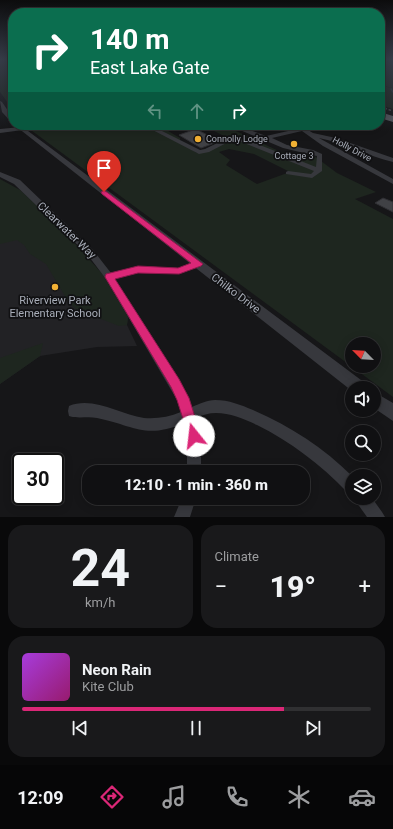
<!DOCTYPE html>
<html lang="en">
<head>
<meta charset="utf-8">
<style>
  :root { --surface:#101012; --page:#19191b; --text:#f1f3f6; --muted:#9c9d9f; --line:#303032; --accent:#db2777 }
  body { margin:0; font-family:Roboto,sans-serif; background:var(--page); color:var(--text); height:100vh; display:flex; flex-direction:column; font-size:15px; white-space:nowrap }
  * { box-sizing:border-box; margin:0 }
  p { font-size:13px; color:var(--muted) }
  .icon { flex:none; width:22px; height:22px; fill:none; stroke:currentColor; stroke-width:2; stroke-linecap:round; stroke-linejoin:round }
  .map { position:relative; height:517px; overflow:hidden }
  .panel { display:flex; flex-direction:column; gap:8px; padding:8px; background:#09090a; flex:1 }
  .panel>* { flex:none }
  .hud { position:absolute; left:8px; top:8px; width:377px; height:122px; border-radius:16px; box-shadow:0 2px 10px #0003,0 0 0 1px var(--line); background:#0b6e4f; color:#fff; overflow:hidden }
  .needle { width:26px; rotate:294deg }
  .fabs { position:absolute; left:345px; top:337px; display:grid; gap:8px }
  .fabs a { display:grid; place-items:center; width:36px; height:36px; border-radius:50%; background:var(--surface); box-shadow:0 2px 10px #0003,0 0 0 1px var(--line); font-size:20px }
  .speed { position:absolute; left:12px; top:453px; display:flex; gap:8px; font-size:20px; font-weight:700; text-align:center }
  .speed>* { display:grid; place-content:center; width:52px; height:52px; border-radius:50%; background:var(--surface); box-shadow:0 2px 10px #0003,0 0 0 1px var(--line); line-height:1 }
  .speed .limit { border:2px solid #111; border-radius:6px; background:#fff; color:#111 }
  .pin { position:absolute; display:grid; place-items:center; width:34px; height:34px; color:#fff; margin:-41px -17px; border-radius:50% 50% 50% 0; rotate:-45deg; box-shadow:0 0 4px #0007 }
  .pin .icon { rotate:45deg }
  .me { position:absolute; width:44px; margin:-22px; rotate:344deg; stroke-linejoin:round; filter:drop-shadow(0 0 3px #0008) }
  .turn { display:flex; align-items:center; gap:14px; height:84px; padding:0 16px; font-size:18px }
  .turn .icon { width:52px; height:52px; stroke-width:2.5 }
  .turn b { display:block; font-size:28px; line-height:34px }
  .lanes { display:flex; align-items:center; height:38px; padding:0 16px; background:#0003; justify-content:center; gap:20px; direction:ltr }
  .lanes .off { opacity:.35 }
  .big { font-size:30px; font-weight:800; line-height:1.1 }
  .panel .card { flex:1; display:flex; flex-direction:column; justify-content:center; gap:6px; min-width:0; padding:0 14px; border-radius:16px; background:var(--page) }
  .panel .dial { align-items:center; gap:0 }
  .dial b { font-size:52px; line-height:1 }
  .song { display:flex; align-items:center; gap:12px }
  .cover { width:48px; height:48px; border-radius:6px; background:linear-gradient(135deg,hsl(280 70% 55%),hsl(320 70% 35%)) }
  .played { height:4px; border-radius:2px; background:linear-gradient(90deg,var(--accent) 75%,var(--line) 75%) }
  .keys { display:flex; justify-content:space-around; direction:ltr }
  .heat { display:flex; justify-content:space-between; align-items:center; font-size:22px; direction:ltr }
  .panel .tiles { flex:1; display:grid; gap:8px; grid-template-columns:1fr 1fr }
  .card:last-child { grid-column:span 2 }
  .trip { position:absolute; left:82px; top:465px; width:228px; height:40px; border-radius:16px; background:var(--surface); box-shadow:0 2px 10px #0003,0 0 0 1px var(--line); font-weight:800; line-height:40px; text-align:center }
  .tabs { display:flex; height:64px; justify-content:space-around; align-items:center; background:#060607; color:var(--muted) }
  .tabs .icon { width:28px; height:28px }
  .tabs .current { color:var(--accent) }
  .tabs b { font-size:18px; color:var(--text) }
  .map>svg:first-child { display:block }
  .built { fill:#222225 }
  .green { fill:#1e261f; fill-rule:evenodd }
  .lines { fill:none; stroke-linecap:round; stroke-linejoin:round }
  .stream { stroke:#2c353c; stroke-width:1.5 }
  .building { fill:#404145; stroke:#303034 }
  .minor { fill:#37383d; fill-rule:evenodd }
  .tertiary { fill:#37383d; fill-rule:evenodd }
  .primary { fill:#53555c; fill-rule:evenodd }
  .rail { stroke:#4a4c52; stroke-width:1.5; stroke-dasharray:2.5 2; stroke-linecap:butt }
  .route { fill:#db2777; stroke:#8e194d }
  .poi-dot { fill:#f2b134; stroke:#111113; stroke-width:1.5 }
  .labels { text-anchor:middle; stroke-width:3.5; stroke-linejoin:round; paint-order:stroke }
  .far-poi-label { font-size:9px; fill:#a8adb8; stroke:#111113; text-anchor:start }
  .far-street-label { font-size:9px; fill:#a8adb8; stroke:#111113 }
  .street-label { font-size:11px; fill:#a8adb8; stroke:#111113 }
  .poi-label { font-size:11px; fill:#a8adb8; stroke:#111113 }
</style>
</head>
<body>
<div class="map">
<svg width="393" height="517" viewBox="0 0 393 517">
  <rect width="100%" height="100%" fill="#161618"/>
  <path class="built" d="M 32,202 L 106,278 L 128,317 L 127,325 L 137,346 L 97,347 L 40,356 L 0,384 L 0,236 Z"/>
  <path class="green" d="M 6,59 L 13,59 L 13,110 L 0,92 L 0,61 Z
    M 380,59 L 393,59 L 393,88 L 380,85 Z
    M 380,86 L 393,88 L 393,109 L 380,105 Z
    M 24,125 L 158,125 L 180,138 L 180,142 L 197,153 L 228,138 L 206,127 L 188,128 L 182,125 L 223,125 L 281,152 L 313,155 L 337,173 L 376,192 L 355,199 L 393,219 L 393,397 ZM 229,149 L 254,154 L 290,172 L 257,184 L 226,165 L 230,160 L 219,152 ZM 352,344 L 374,344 L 374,366 L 352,366 Z
    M 0,179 L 20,190 L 61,228 L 106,278 L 128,317 L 127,325 L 119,326 L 76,309 L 69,303 L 46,264 L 30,254 L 24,245 L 17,240 L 0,244 Z
    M 43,343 L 40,356 L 0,384 L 0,358 Z"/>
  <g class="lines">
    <path class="stream" d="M 391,89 L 393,92"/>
  </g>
  <path class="building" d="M 196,129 L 213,138 L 217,142 L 201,148 L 179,135 Z
    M 383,198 L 393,202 L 393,212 L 375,203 Z"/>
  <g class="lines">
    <path class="minor" d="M 143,125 L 150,125 L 200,150 L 205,149 L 234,135 L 316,167 L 317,156 L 283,148 L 228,125 L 236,125 L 266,136 L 297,129 L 290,125 L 298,125 L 303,128 L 315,125 L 325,125 L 308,130 L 313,133 L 336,138 L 393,158 L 393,162 C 368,156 344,143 319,138 L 393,179 L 393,184 L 323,146 L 302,131 L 272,138 L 287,145 L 313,150 L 322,154 L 322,171 L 312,178 L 286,174 L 286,172 L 288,171 L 311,174 L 314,171 L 234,139 L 209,152 L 199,154 Z
      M 21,127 L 23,128 L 23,130 L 0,133 L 0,129 Z
      M 0,172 L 20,180 L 93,250 L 111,273 L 138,266 L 179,268 L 198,261 L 201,262 L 203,264 L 201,266 L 179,274 L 138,272 L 115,279 L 187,394 L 192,407 C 199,404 207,400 215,400 C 229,400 241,405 253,410 C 290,426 324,448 352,476 L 352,494 L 347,492 C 320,464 291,442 257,425 C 244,419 230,413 216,413 C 209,413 202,415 195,418 L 201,436 L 201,472 L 187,472 L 187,436 L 184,423 C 145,440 133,425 97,418 C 88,416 78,419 69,416 L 68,411 L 69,406 C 94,396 120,415 144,418 C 157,419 169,417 181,412 L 177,400 L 106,279 L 87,254 L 14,184 L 0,177 Z
      M 182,498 L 196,498 L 190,517 L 174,517 Z
      M 355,498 L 372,498 L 382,512 L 385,517 L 367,517 L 357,503 Z"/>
    <path class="tertiary" d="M 0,101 L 2,102 L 13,118 L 13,124 L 2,112 Z
      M 13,124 L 20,125 L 365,383 L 367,388 L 352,388 L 352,391 Z
      M 374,392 L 393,403 L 393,421 L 374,408 Z"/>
    <path class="primary" d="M 380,112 L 393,116 L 393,122 L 380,118 Z"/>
    <path class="rail" d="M 380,107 L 393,111"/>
  </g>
  <linearGradient id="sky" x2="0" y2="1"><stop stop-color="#0c0c0d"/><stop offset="0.45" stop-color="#363c48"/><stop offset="1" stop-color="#363c48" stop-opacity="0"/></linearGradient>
  <rect width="393" height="131" fill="url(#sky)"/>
  <path class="route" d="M 104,190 L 203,264 L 201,266 L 179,274 L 138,273 L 115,279 L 179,379 L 189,398 L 201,436 L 199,441 L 194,443 L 190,441 L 177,400 L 171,387 L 105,277 L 106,274 L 138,266 L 178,268 L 191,263 L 102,194 L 101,192 Z"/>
  <g class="poi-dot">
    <circle cx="198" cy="139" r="4"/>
    <circle cx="294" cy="144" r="4"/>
    <circle cx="55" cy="287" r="4"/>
  </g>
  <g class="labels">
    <g class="far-poi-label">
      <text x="206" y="142">Connolly Lodge</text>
      <text x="294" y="159" text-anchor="middle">Cottage 3</text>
    </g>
    <g class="far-street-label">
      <text transform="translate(352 149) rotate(28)" y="3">Holly Drive</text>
    </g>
    <g class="street-label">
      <text transform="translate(67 230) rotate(44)" y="4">Clearwater Way</text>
      <text transform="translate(236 293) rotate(37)" y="4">Chilko Drive</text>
    </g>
    <g class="poi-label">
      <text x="55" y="304">Riverview Park<tspan x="55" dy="13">Elementary School</tspan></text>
    </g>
  </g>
</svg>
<div class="fabs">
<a><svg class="needle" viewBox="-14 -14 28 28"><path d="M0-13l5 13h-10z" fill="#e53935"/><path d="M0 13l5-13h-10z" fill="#9c9d9f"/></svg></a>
<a><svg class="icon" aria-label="sound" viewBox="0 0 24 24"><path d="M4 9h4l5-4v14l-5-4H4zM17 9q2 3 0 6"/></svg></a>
<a><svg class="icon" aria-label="search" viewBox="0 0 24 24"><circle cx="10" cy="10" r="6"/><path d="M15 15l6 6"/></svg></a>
<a><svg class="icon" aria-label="layers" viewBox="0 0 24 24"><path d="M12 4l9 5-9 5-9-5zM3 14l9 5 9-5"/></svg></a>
</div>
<div class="speed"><div class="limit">30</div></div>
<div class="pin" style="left:104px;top:192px;background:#d93025"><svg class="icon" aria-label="arrive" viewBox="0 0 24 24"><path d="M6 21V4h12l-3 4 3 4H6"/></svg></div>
<svg class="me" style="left:194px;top:436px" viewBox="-20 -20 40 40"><circle r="19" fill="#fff"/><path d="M0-13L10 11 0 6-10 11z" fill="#db2777"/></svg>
<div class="trip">12:10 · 1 min · 360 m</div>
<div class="hud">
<div class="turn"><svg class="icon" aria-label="right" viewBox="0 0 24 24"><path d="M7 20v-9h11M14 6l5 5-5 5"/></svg><div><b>140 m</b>East Lake Gate</div></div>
<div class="lanes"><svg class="icon off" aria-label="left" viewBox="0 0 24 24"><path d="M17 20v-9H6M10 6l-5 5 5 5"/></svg><svg class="icon off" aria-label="ahead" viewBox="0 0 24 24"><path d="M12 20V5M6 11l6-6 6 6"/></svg><svg class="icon" aria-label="right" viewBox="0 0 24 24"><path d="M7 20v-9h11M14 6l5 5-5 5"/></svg></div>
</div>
</div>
<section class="panel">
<div class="tiles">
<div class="card dial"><b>24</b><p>km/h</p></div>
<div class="card"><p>Climate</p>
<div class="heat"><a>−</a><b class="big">19°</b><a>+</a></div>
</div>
<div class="card">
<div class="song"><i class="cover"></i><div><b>Neon Rain</b><p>Kite Club</p></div></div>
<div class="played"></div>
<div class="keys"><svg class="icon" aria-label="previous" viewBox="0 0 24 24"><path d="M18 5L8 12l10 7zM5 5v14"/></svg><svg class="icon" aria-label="pause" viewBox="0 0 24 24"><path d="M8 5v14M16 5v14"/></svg><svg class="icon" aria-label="next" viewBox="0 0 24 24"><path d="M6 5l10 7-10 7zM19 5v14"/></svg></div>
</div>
</div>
</section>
<nav class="tabs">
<b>12:09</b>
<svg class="icon current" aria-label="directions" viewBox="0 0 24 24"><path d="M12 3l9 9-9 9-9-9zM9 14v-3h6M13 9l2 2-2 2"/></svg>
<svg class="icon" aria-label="music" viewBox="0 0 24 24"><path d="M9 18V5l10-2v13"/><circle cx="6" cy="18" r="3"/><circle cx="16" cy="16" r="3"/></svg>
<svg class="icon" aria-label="phone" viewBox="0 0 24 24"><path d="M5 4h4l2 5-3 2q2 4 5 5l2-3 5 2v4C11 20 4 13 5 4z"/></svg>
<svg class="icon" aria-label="climate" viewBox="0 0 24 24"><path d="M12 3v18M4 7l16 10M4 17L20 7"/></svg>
<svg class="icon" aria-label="car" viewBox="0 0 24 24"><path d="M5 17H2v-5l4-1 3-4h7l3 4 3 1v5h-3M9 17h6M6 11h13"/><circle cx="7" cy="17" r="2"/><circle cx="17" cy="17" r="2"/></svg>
</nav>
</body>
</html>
